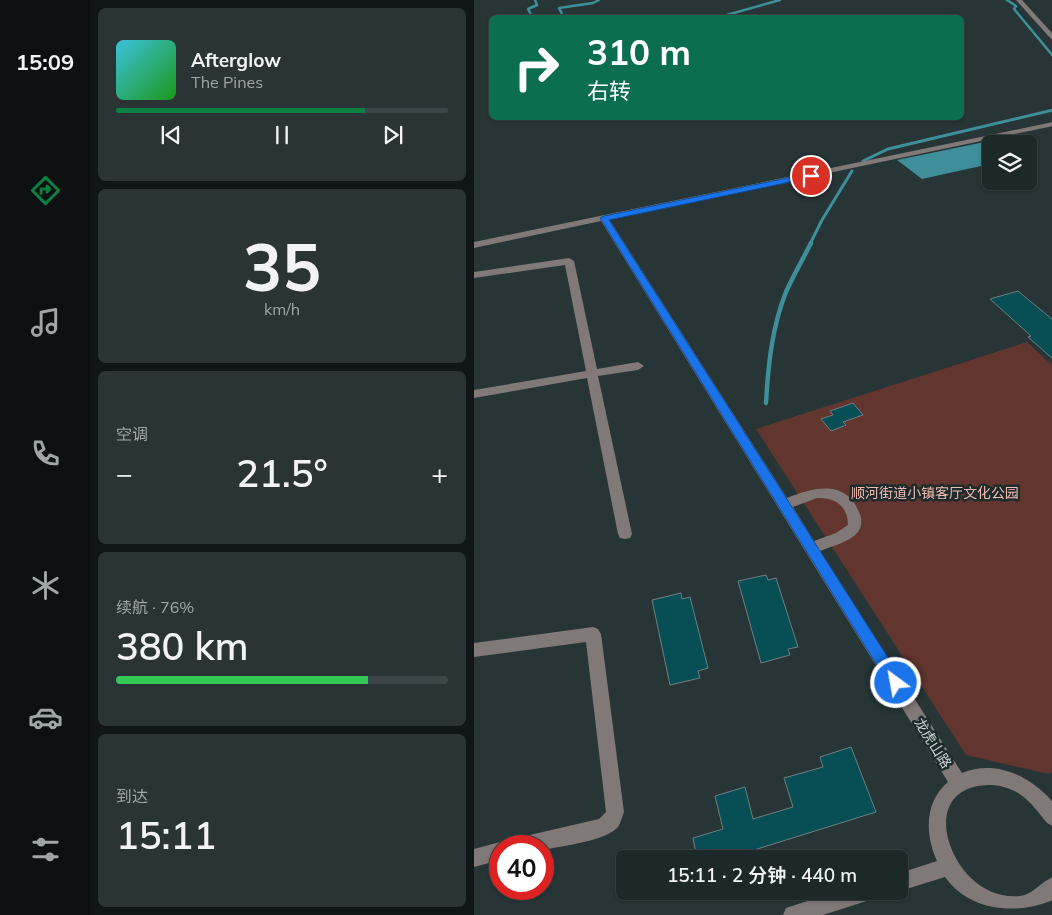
<!DOCTYPE html>
<html lang="zh">
<head>
<meta charset="utf-8">
<style>
  :root { --surface:#1d2829; --page:#2a3435; --text:#f1f3f6; --muted:#a0a6a8; --line:#3b4446; --accent:#0b8043 }
  body { margin:0; font-family:Mulish,"Noto Sans SC",sans-serif; background:var(--page); color:var(--text); height:100vh; display:flex; flex-direction:column; font-size:19px; white-space:nowrap }
  * { box-sizing:border-box; margin:0 }
  p { font-size:16px; color:var(--muted) }
  .icon { flex:none; width:28px; height:28px; fill:none; stroke:currentColor; stroke-width:2; stroke-linecap:round; stroke-linejoin:round }
  .map { position:relative; flex:1; overflow:hidden }
  .side { display:flex; flex-direction:column; gap:8px; padding:8px; background:#101617; width:384px }
  .side>* { flex:none }
  .banner { position:absolute; left:15px; top:15px; width:475px; height:105px; border-radius:8px; box-shadow:0 1px 4px #0004,0 0 0 1px var(--line); background:#0b6e4f; color:#fff; overflow:hidden }
  .fabs { position:absolute; left:508px; top:135px; display:grid; gap:10px }
  .fabs a { display:grid; place-items:center; width:55px; height:55px; border-radius:8px; background:var(--surface); box-shadow:0 1px 4px #0004,0 0 0 1px var(--line); font-size:25px }
  .speed { position:absolute; left:15px; top:835px; display:flex; gap:10px; font-size:25px; font-weight:700; text-align:center }
  .speed>* { display:grid; place-content:center; width:65px; height:65px; border-radius:50%; background:var(--surface); box-shadow:0 1px 4px #0004,0 0 0 1px var(--line); line-height:1 }
  .speed .limit { border:8px solid #d22; background:#fff; color:#111 }
  .pin { position:absolute; display:grid; place-items:center; width:42px; height:42px; color:#fff; margin:-21px; border:2px solid #fff; border-radius:50%; box-shadow:0 1px 5px #0007 }
  .me { position:absolute; width:55px; margin:-28px; rotate:328deg; stroke-linejoin:round; filter:drop-shadow(0 0 4px #0008) }
  .turn { display:flex; align-items:center; gap:18px; height:105px; padding:0 15px; font-size:22px }
  .turn .icon { width:65px; height:65px; stroke-width:2.5 }
  .turn b { display:block; font-size:35px; line-height:42px }
  .big { font-size:38px; font-weight:600; line-height:1.1 }
  .side .tile { flex:1; display:flex; flex-direction:column; justify-content:center; gap:8px; min-width:0; padding:0 18px; border-radius:8px; background:var(--page) }
  .side .dial { align-items:center; gap:0 }
  .dial b { font-size:65px; line-height:1 }
  .song { display:flex; align-items:center; gap:15px }
  .cover { width:60px; height:60px; border-radius:8px; background:linear-gradient(135deg,hsl(190 70% 55%),hsl(120 70% 35%)) }
  .played { height:5px; border-radius:2px; background:linear-gradient(90deg,var(--accent) 75%,var(--line) 75%) }
  .keys { display:flex; justify-content:space-around; direction:ltr }
  .heat { display:flex; justify-content:space-between; align-items:center; font-size:28px; direction:ltr }
  .charge { height:8px; border-radius:4px; background:linear-gradient(90deg,#34c759 76%,var(--line) 0) }
  .trip { position:absolute; left:142px; top:850px; width:292px; height:50px; border-radius:8px; background:var(--surface); box-shadow:0 1px 4px #0004,0 0 0 1px var(--line); font-weight:600; line-height:50px; text-align:center }
  main { display:flex; flex:1; min-height:0 }
  .tab-bar { display:flex; flex-direction:column; width:90px; justify-content:space-around; align-items:center; background:#0c1010; color:var(--muted) }
  .tab-bar .icon { width:35px; height:35px }
  .tab-bar .on { color:var(--accent) }
  .tab-bar b { font-size:22px; color:var(--text) }
  .map>svg:first-child { display:block }
  .green { fill:#62362e }
  .water { fill:#3e8f99 }
  .lines { fill:none; stroke-linecap:round; stroke-linejoin:round }
  .stream-far2 { stroke:#3e8f99; stroke-width:2.5 }
  .stream-far1 { stroke:#3e8f99; stroke-width:3 }
  .stream { stroke:#3e8f99; stroke-width:4.5 }
  .building { fill:#084e55; stroke:#6f7f81 }
  .minor { fill:#807978; fill-rule:evenodd }
  .route { fill:#1a73e8; stroke:#114b97 }
  .labels { text-anchor:middle; stroke-width:5; stroke-linejoin:round; paint-order:stroke }
  .park-label { font-size:14px; fill:#f3bcb1; stroke:#1e2b2d }
  .street-label { font-size:14px; fill:#cdd5d6; stroke:#1e2b2d }
</style>
</head>
<body>
<main>
<nav class="tab-bar">
<b>15:09</b>
<svg class="icon on" aria-label="directions" viewBox="0 0 24 24"><path d="M12 3l9 9-9 9-9-9zM9 14v-3h6M13 9l2 2-2 2"/></svg>
<svg class="icon" aria-label="music" viewBox="0 0 24 24"><path d="M9 18V5l10-2v13"/><circle cx="6" cy="18" r="3"/><circle cx="16" cy="16" r="3"/></svg>
<svg class="icon" aria-label="phone" viewBox="0 0 24 24"><path d="M5 4h4l2 5-3 2q2 4 5 5l2-3 5 2v4C11 20 4 13 5 4z"/></svg>
<svg class="icon" aria-label="climate" viewBox="0 0 24 24"><path d="M12 3v18M4 7l16 10M4 17L20 7"/></svg>
<svg class="icon" aria-label="car" viewBox="0 0 24 24"><path d="M5 17H2v-5l4-1 3-4h7l3 4 3 1v5h-3M9 17h6M6 11h13"/><circle cx="7" cy="17" r="2"/><circle cx="17" cy="17" r="2"/></svg>
<svg class="icon" aria-label="filters" viewBox="0 0 24 24"><path d="M4 7h16M4 17h16"/><circle cx="9" cy="7" r="2"/><circle cx="15" cy="17" r="2"/></svg>
</nav>
<section class="side">
<div class="tile">
<div class="song"><i class="cover"></i><div><b>Afterglow</b><p>The Pines</p></div></div>
<div class="played"></div>
<div class="keys"><svg class="icon" aria-label="previous" viewBox="0 0 24 24"><path d="M18 5L8 12l10 7zM5 5v14"/></svg><svg class="icon" aria-label="pause" viewBox="0 0 24 24"><path d="M8 5v14M16 5v14"/></svg><svg class="icon" aria-label="next" viewBox="0 0 24 24"><path d="M6 5l10 7-10 7zM19 5v14"/></svg></div>
</div>
<div class="tile dial"><b>35</b><p>km/h</p></div>
<div class="tile"><p>空调</p>
<div class="heat"><a>−</a><b class="big">21.5°</b><a>+</a></div>
</div>
<div class="tile"><p>续航 · 76%</p><b class="big">380 km</b><div class="charge"></div></div>
<div class="tile"><p>到达</p><b class="big">15:11</b></div>
</section>
<div class="map">
<svg width="579" height="915" viewBox="0 0 579 915">
  <rect width="100%" height="100%" fill="#273537"/>
  <path class="green" d="M 553,342 L 578,365 L 578,772 L 575,774 L 492,755 L 282,429 Z"/>
  <path class="water" d="M 525,139 L 531,144 L 516,144 L 516,164 L 448,179 L 423,160 Z"/>
  <g class="lines">
    <path class="stream-far2" d="M 533,0 L 542,6 L 540,9 L 579,56
      M 59,18 L 54,9 L 63,5 L 61,0
      M 90,18 L 85,8 L 119,3 L 125,0
      M 242,18 L 306,0"/>
    <path class="stream-far1" d="M 389,161 L 414,149 L 579,110
      M 336,244 L 348,220 L 378,171"/>
    <path class="stream" d="M 292,403 C 294,366 298,327 312,292 C 319,276 329,259 337,243"/>
  </g>
  <path class="building" d="M 544,291 L 579,320 L 579,359 L 554,337 L 557,336 L 516,299 Z
    M 379,403 L 389,415 L 369,422 L 372,425 L 357,431 L 347,419 L 359,415 L 356,411 Z
    M 292,575 L 294,580 L 302,578 L 324,647 L 314,649 L 316,655 L 287,663 L 264,581 Z
    M 207,593 L 208,599 L 216,597 L 234,668 L 224,671 L 226,678 L 196,685 L 178,600 Z
    M 377,747 L 402,812 L 251,859 L 223,859 L 219,838 L 249,829 L 241,796 L 271,787 L 279,819 L 319,807 L 310,778 L 349,767 L 346,757 Z"/>
  <g class="lines">
    <path class="minor" d="M 542,0 L 548,0 L 579,34 L 579,41 Z
      M 579,122 L 579,126 L 135,219 L 313,498 C 338,488 370,479 384,510 C 388,517 389,525 384,532 C 376,542 358,546 346,551 L 488,773 C 522,759 556,776 579,802 L 579,826 L 573,823 C 565,813 557,802 547,795 C 537,788 526,785 514,785 C 456,787 466,848 497,878 C 510,891 528,898 546,896 C 560,894 566,882 579,877 L 579,900 C 543,915 496,912 471,877 L 426,891 L 426,873 L 463,861 C 451,835 450,802 474,782 L 127,221 L 0,248 L 0,242 ZM 343,498 C 361,497 374,506 374,525 L 362,533 L 340,541 L 319,507 Z
      M 95,258 L 100,261 L 123,369 L 164,362 L 170,366 L 164,370 L 124,376 L 158,534 L 156,538 L 151,539 L 146,538 L 144,534 L 113,378 L 0,398 L 0,390 L 112,371 L 91,265 L 0,278 L 0,272 Z
      M 119,627 L 124,629 L 127,634 L 150,812 C 148,816 147,823 144,827 C 132,841 87,846 69,850 L 69,846 L 38,846 L 41,840 L 47,837 L 125,819 L 132,812 L 112,642 L 0,657 L 0,643 Z
      M 26,842 L 33,846 L 26,846 L 26,860 L 0,867 L 0,849 Z
      M 364,891 L 404,891 L 402,898 L 349,915 L 309,915 L 312,908 Z"/>
  </g>
  <path class="route" d="M 337,173 L 340,174 L 340,177 L 135,220 L 427,678 L 429,683 L 427,688 L 422,690 L 417,688 L 126,218 L 130,216 Z"/>
  <g class="labels">
    <g class="park-label">
      <text x="461" y="498">顺河街道小镇客厅文化公园</text>
    </g>
    <g class="street-label">
      <text transform="translate(459 743) rotate(58)" y="5">龙虎山路</text>
    </g>
  </g>
</svg>
<div class="fabs">
<a><svg class="icon" aria-label="layers" viewBox="0 0 24 24"><path d="M12 4l9 5-9 5-9-5zM3 14l9 5 9-5"/></svg></a>
</div>
<div class="speed"><div class="limit">40</div></div>
<div class="pin" style="left:337px;top:176px;background:#d93025"><svg class="icon" aria-label="arrive" viewBox="0 0 24 24"><path d="M6 21V4h12l-3 4 3 4H6"/></svg></div>
<svg class="me" style="left:422px;top:683px" viewBox="-20 -20 40 40"><circle r="17" fill="#1a73e8" stroke="#fff" stroke-width="3"/><path d="M0-11L8 9 0 5-8 9z" fill="#fff"/></svg>
<div class="trip">15:11 · 2 分钟 · 440 m</div>
<div class="banner">
<div class="turn"><svg class="icon" aria-label="right" viewBox="0 0 24 24"><path d="M7 20v-9h11M14 6l5 5-5 5"/></svg><div><b>310 m</b>右转</div></div>
</div>
</div>
</main>
</body>
</html>
